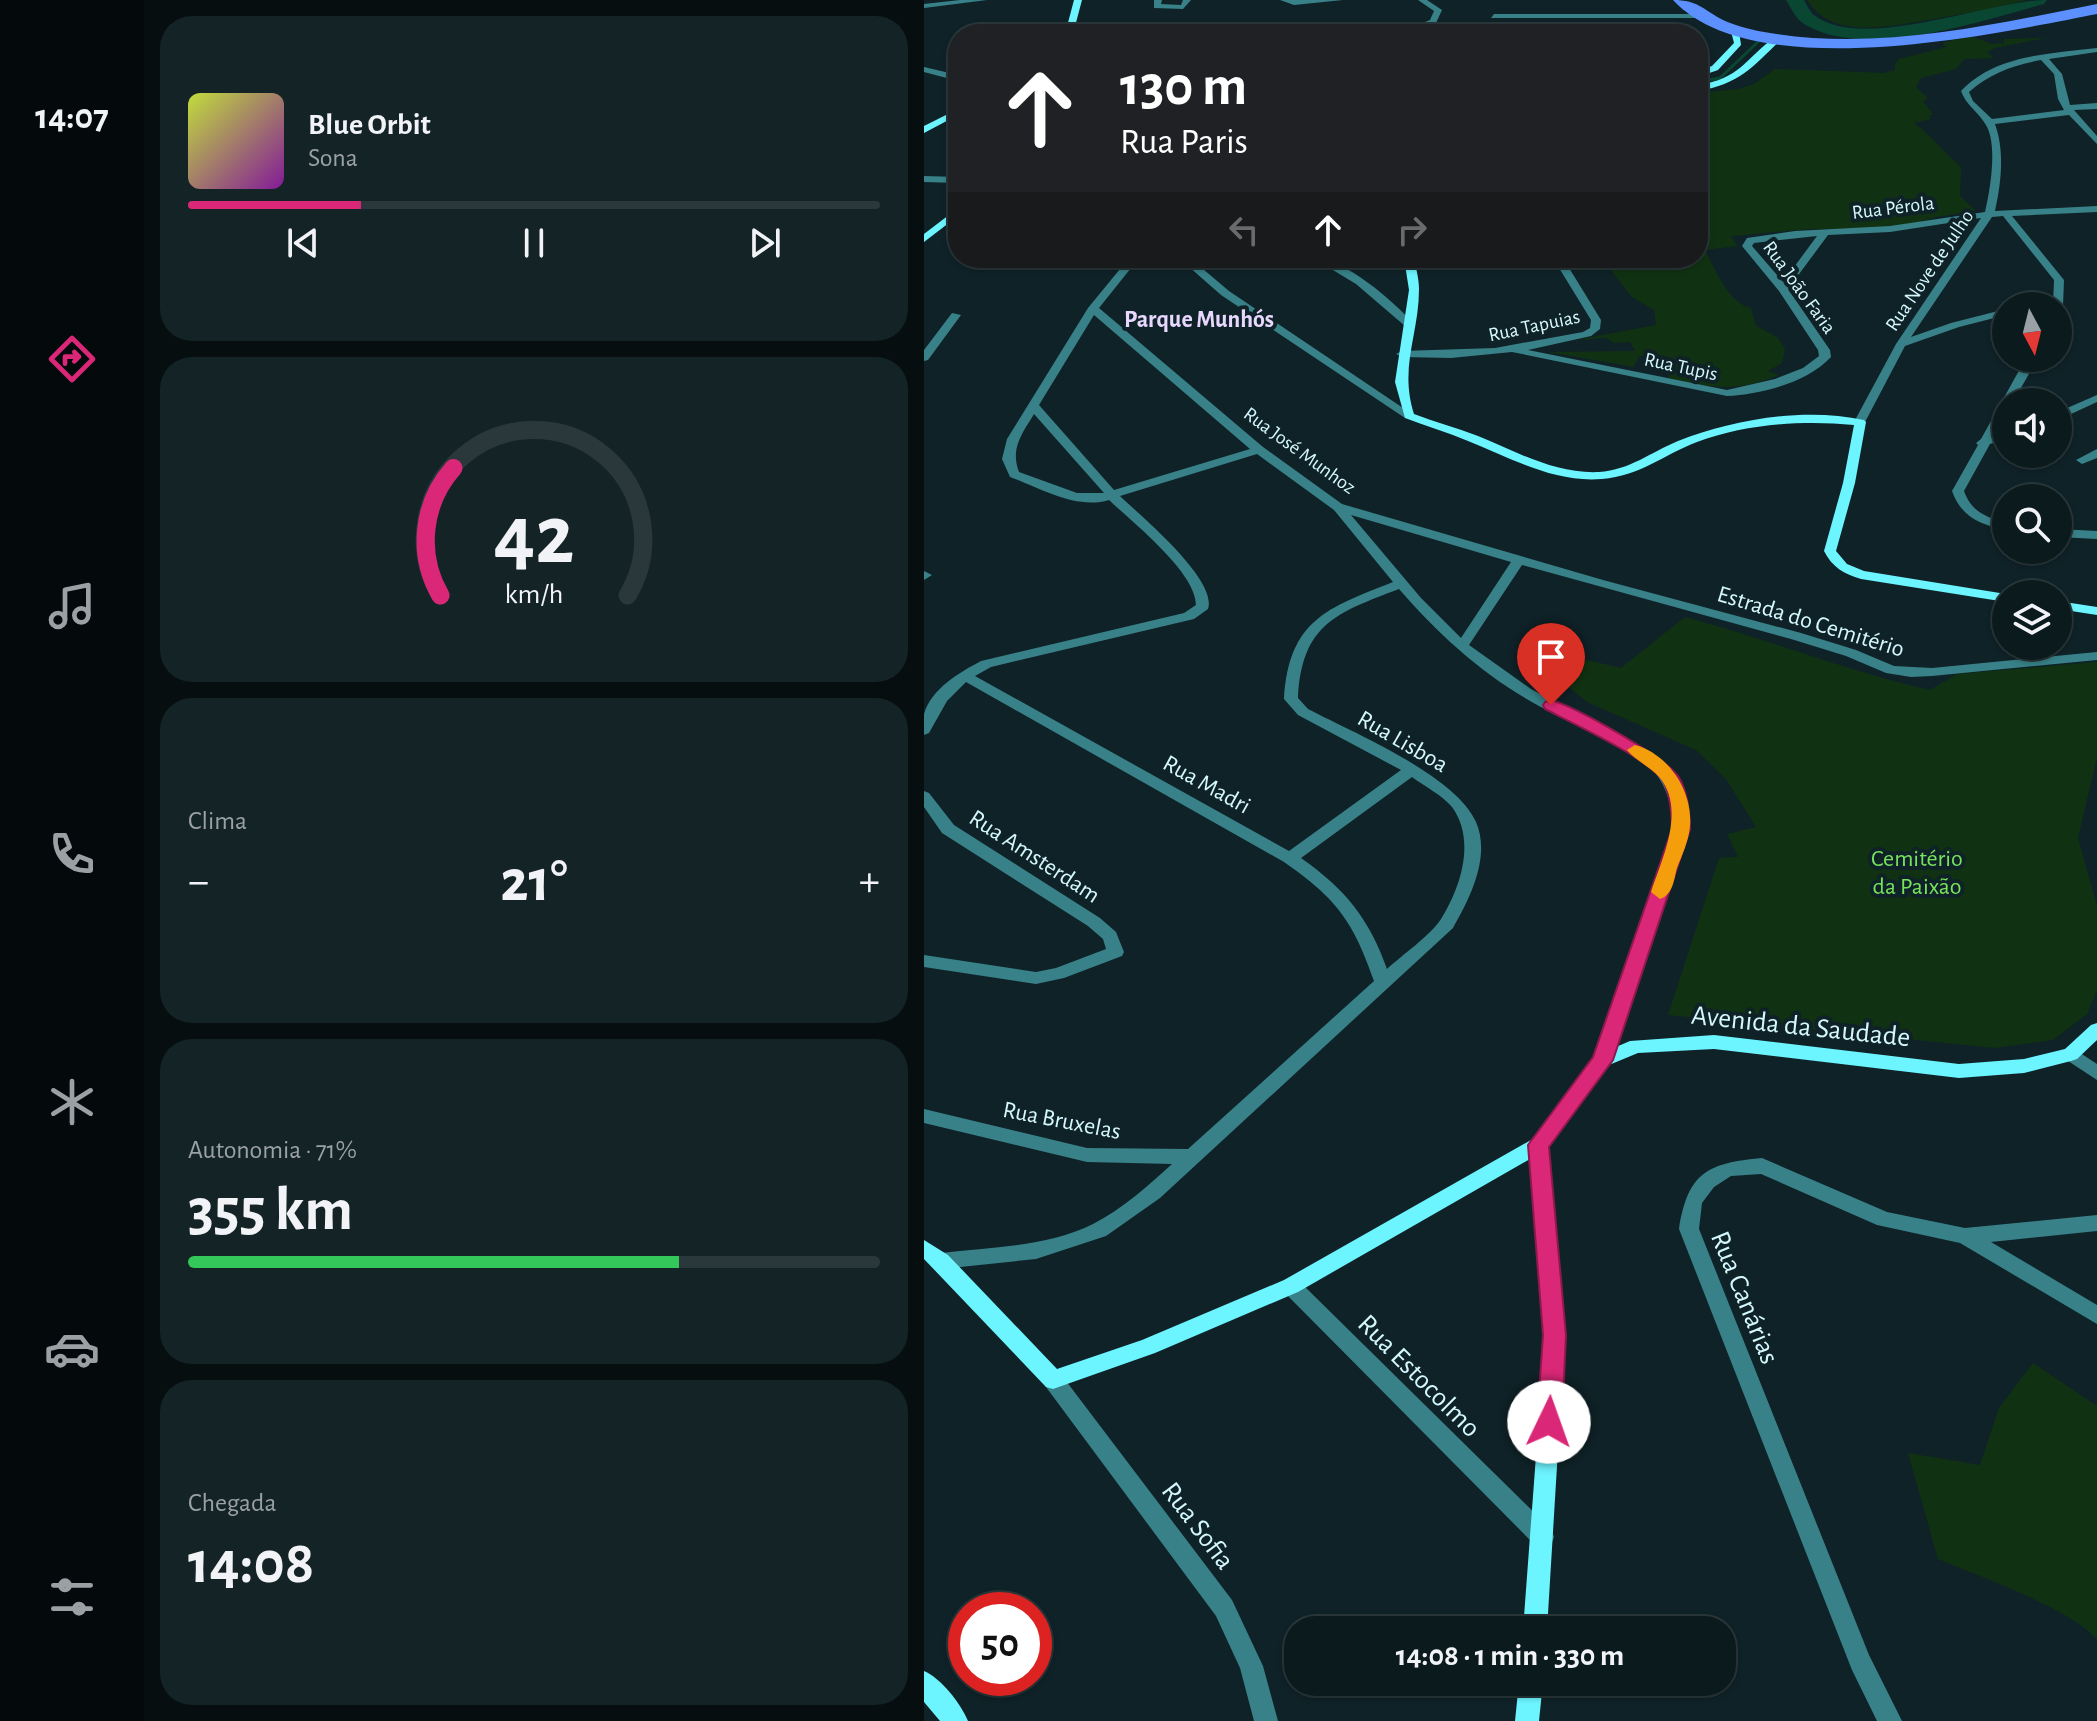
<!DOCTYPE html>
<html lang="pt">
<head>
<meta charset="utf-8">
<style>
  :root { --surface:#0b1a1d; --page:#142326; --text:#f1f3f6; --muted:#9aa1a4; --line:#2b383b; --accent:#db2777 }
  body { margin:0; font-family:"Alegreya Sans",sans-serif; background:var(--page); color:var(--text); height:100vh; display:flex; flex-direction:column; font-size:30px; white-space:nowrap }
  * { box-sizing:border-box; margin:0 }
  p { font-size:26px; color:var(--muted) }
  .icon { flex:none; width:44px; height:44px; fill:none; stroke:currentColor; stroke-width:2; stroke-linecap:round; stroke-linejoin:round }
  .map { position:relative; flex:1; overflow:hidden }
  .side { display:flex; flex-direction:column; gap:16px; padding:16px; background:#060e10; width:780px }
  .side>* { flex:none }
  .guide { position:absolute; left:24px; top:24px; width:760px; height:244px; border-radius:32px; box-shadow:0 2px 6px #0004,0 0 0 2px var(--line); background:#202124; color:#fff; overflow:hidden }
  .needle { width:52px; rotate:173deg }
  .buttons { position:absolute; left:1068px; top:292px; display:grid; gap:16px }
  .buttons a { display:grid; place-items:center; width:80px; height:80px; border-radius:50%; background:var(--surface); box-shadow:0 2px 6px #0004,0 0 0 2px var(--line); font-size:40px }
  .speed { position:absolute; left:24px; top:1592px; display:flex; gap:16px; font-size:40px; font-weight:700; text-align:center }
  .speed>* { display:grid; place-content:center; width:104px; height:104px; border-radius:50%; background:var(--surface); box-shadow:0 2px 6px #0004,0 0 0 2px var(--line); line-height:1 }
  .speed .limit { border:12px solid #d22; background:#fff; color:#111 }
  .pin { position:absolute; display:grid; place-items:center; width:68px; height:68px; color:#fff; margin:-82px -34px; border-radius:50% 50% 50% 0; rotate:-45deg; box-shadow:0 0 8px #0007 }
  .pin .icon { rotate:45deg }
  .me { position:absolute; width:88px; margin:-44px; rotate:3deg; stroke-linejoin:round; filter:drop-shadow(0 0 6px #0008) }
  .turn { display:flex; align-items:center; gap:28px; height:168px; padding:0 40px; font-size:36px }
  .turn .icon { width:104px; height:104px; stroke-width:2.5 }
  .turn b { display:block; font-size:56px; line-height:68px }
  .lanes { display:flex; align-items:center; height:76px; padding:0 40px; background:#0003; justify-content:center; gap:40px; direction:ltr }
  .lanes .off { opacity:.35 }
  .big { font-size:60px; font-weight:600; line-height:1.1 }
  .side .tile { flex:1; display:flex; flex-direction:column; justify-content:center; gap:12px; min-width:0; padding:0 28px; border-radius:32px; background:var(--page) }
  .side .dial { align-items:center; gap:0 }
  .dial svg { height:208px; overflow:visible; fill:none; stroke:var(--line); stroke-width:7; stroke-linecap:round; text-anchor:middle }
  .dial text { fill:var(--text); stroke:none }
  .song { display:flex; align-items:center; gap:24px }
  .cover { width:96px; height:96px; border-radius:12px; background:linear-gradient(135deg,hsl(70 70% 55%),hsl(290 70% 35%)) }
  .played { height:8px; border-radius:4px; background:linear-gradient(90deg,var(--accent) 25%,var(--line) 25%) }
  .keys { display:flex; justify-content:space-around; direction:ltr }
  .heat { display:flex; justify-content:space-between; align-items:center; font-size:44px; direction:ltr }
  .charge { height:12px; border-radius:6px; background:linear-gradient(90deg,#34c759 71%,var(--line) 0) }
  .trip { position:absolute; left:360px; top:1616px; width:452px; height:80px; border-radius:32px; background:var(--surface); box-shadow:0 2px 6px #0004,0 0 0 2px var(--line); font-weight:600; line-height:80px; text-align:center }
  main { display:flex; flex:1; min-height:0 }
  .dock { display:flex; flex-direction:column; width:144px; justify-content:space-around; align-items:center; background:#040a0c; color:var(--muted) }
  .dock .icon { width:56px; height:56px }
  .dock .current { color:var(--accent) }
  .dock b { font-size:36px; color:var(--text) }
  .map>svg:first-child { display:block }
  .green { fill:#113212 }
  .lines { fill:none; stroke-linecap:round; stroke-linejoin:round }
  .stream { stroke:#094733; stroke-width:3 }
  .river { fill:#094733; fill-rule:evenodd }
  .street { fill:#388188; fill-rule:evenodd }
  .secondary { fill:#6cf4ff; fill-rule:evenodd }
  .primary { fill:#5c90ff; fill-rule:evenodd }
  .route { fill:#db2777; stroke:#8e194d; stroke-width:2 }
  .slow { fill:#f59e0b }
  .labels { text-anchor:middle; stroke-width:8; stroke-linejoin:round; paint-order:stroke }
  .far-street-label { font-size:20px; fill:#d5f8ff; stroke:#0f2227 }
  .far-quarter-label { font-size:24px; font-weight:bold; fill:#e8d7ff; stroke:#0f2227 }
  .street-label { font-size:24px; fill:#d5f8ff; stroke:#0f2227 }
  .park-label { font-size:24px; fill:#77e45c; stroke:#0f2227 }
  .near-street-label { font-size:28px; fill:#d5f8ff; stroke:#0f2227 }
</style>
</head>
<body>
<main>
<nav class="dock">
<b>14:07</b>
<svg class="icon current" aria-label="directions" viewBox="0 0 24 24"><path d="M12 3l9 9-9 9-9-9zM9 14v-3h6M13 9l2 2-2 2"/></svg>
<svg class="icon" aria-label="music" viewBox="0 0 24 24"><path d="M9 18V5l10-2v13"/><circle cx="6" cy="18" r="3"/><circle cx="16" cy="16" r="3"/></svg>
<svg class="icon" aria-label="phone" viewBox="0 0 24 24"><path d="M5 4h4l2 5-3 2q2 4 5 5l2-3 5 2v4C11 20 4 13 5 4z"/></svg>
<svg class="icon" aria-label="climate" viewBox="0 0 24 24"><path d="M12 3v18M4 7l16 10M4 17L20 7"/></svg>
<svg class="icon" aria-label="car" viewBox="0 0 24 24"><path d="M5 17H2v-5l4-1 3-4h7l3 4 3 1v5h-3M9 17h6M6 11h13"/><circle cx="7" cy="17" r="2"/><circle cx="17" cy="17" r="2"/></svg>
<svg class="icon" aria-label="filters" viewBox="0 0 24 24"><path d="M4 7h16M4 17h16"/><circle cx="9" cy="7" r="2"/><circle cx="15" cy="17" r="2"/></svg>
</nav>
<section class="side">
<div class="tile">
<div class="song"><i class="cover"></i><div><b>Blue Orbit</b><p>Sona</p></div></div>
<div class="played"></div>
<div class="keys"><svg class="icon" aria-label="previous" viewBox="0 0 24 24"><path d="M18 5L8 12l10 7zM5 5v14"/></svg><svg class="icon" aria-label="pause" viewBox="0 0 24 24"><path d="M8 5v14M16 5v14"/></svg><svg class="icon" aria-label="next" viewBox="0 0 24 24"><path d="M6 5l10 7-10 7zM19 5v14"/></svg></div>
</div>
<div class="tile dial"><svg viewBox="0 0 100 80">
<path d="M14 69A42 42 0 1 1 86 69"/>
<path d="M14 69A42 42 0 0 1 19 20" stroke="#db2777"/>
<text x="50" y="56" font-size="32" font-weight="700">42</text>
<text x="50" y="72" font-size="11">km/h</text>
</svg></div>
<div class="tile"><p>Clima</p>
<div class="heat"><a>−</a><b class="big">21°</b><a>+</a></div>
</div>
<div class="tile"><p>Autonomia · 71%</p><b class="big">355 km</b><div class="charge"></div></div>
<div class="tile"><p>Chegada</p><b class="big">14:08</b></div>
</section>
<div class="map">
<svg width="1173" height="1721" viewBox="0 0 1173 1721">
  <rect width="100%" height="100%" fill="#0f2227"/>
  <path class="green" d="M 883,0 L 1102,0 C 1071,9 1041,13 1010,19 C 969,25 910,42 883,0 Z
    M 1047,36 L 1068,44 L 1080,43 L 1080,39 L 1122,38 L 1071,48 L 1063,52 L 1070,58 L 1040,59 L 1032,69 L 997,78 L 992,87 L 1004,98 L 999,101 L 1009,114 L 1005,116 L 1007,119 L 990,123 C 1008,136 1020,153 1037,167 L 1036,196 L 1052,211 L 1012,217 L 985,225 L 938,229 L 885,229 L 807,236 L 813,246 L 781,250 C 791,269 805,304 827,308 L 832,326 L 853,337 L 861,348 L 858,363 L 844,371 L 855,375 C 811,393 789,388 744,378 L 750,361 L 744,357 L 715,356 L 710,367 L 625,352 L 711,351 L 706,342 L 690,343 L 682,338 L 652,340 L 732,325 L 730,310 L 708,297 L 677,258 L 774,258 L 774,93 L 815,89 L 830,84 L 851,69 L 960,73 L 971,70 L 971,64 L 975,59 L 1023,47 L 1018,43 Z
    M 761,617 C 843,639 923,671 1006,690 L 1033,674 L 1173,662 L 1173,757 L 1154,838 L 1173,906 L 1173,990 L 1163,1014 L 1129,1040 L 1071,1048 L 744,1015 L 795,858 L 814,857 L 803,834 L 832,827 L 802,779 L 772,750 L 663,702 L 592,643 L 697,668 Z
    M 1109,1363 L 1173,1406 L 1173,1639 C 1146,1608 1054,1576 1014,1559 L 984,1453 L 1056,1465 L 1075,1408 Z"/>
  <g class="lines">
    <path class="stream" d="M 774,82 L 796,78 L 837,39"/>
    <path class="river" d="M 862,0 L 880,0 C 883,5 886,12 890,15 C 938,53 1065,0 1123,0 L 1120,4 C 1058,21 940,61 880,24 C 872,19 867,8 862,0 Z"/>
    <path class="street" d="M 36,0 L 63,0 L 0,8 L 0,4 Z
      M 230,0 L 238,0 L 237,4 L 257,5 L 259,0 L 267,0 L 259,9 L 230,8 Z
      M 356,0 L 419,0 L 370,5 Z
      M 494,0 L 503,0 L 518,10 L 512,23 L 497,29 L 493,27 L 268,34 L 272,32 L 501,22 L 506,20 L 510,11 Z
      M 570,14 L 775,14 L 779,16 L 775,18 L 567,18 Z
      M 1173,48 L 1173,52 L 1125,59 L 1138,74 L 1146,105 L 1173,103 L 1173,109 L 1150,110 L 1173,136 L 1173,144 L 1145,115 L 1071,124 C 1081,152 1077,183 1071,211 L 1173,206 L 1173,212 L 1088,216 L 1140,280 L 1139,306 L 1134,309 L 1134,306 L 1129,306 L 1130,280 L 1079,216 L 1068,217 L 987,337 L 1027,323 L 1082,309 L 1082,315 L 1035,327 L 981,346 L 940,424 L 936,426 L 930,422 L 972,344 L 1057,218 L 966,232 L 904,235 L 864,289 L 906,350 L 907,357 C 883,383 837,394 803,396 L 588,352 L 527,358 L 478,357 L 472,354 L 478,351 L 571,348 L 659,332 L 666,328 L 667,320 L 632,263 L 637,260 L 642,263 L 677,320 L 676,329 L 667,336 L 604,350 L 803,390 L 851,379 L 879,368 L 895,356 L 894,350 L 855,291 L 818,246 L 823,238 L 871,231 L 966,226 L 1061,212 C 1066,190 1075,141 1060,122 C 1052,110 1042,105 1037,91 C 1072,54 1126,54 1173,48 ZM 1117,60 L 1130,74 L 1134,99 L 1140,110 L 1068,119 L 1049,101 L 1045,92 C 1066,73 1090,65 1117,60 ZM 893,236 L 859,282 L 828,246 L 830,243 Z
      M 0,67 L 34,75 L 34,81 L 0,72 Z
      M 0,176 L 34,177 L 34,183 L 0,182 Z
      M 205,258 L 215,258 L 175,308 L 339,447 L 418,504 L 679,580 L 877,633 L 932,650 L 970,666 L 1008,668 L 1173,652 L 1173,660 L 1008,676 L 987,677 L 962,673 L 922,656 L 867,639 L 598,565 L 545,645 L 607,689 L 734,758 L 758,792 L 765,829 L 688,1060 L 685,1065 L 673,1065 L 670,1060 L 749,829 C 748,806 743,785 727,768 C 706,746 644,721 615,706 C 560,676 516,636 475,589 C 412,613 378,624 374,698 L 384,709 C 430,733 531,775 552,822 C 567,857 546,898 529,928 L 236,1198 L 182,1236 L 112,1259 L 17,1269 L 10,1267 L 7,1261 L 10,1255 L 17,1253 C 67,1247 123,1247 169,1224 C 198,1209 224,1186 248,1164 L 163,1162 L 0,1123 L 0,1109 L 163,1148 L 264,1149 L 450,981 C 429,921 413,899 360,862 L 42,682 L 23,701 L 5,733 L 0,735 C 0,729 0,720 0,714 C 7,689 36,672 57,661 L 260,613 L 272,605 C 272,572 208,522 185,500 C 152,510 116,488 86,477 L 78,459 L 83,439 L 164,308 ZM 170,315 L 326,449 L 190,490 L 115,405 ZM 110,414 L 180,493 L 153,493 L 95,472 C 86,448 98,434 110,414 ZM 333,454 L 410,510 L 469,582 C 403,608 365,620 360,699 L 374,715 L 477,770 L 365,851 L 51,676 L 67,667 L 270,619 L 284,609 C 294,580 218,517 196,496 ZM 427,515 L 587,562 L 537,638 L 497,598 ZM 488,777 C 500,786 518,795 528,807 C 552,840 537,887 517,919 C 506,936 478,955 463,969 C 445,918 421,889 377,858 Z
      M 255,258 L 266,258 L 305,291 L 491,416 L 481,418 L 297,295 Z
      M 389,258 C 421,258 469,301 490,324 L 481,326 L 432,284 Z
      M 28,313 L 37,315 L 4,360 L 0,361 L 0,350 Z
      M 1102,358 L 1114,358 L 1089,402 L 1082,402 L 1082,415 L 1071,435 L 1082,431 L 1082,439 L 1066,444 L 1040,491 C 1047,511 1062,518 1082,522 L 1082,530 C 1057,525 1037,517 1028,491 L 1054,445 L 1052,443 L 1057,439 Z
      M 1173,395 L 1173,402 L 1134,420 L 1134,412 Z
      M 1173,449 L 1173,458 L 1158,464 L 1152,460 Z
      M 1134,529 L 1173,531 L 1173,539 L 1134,537 Z
      M 0,571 L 8,575 L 0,580 Z
      M 0,791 L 5,793 L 30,825 L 176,918 L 192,932 L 200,952 L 198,956 L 140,978 L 112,984 L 0,967 L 0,955 L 112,972 L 132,968 L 182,949 L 179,939 L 164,926 L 18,833 L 0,807 Z
      M 1147,1047 L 1173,1064 L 1173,1080 L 1141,1059 L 1138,1054 L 1141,1049 Z
      M 838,1158 L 963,1212 L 1041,1228 L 1173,1215 L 1173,1231 L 1067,1242 L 1173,1305 L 1173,1324 L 1036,1243 L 953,1225 L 837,1174 L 807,1176 L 790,1187 L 778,1203 L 775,1229 L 945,1655 L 978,1721 L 953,1721 L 928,1670 L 755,1229 C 764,1172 784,1163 838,1158 Z
      M 367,1278 L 374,1280 L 627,1529 L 630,1537 L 627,1545 L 619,1548 L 611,1545 L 360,1292 L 357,1286 L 360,1280 Z
      M 129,1371 L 136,1373 L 308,1600 L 339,1666 L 354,1721 L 330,1721 L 316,1668 L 292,1616 L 122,1387 L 118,1380 L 122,1373 Z"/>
    <path class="secondary" d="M 150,0 L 158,0 L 149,34 L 141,34 Z
      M 811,29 L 815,31 L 817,45 L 794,70 L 774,77 L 774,71 L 788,66 L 810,43 L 807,31 Z
      M 852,36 L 859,38 C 829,66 817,84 774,91 L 774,85 C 816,79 821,59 852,36 Z
      M 34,109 L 34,115 L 0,133 L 0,126 Z
      M 34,208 L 34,216 L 0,242 L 0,234 Z
      M 480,258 L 490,258 C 492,268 495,279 495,289 C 495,335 475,367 490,414 C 511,422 533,428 554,436 C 593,452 631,474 675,472 C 706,470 727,452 754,441 C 810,419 881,407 940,420 L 942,422 L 931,483 L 912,551 L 923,564 L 940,571 L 1082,594 L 1082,602 L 937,579 C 920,574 908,567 900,551 L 919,483 L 930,425 C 878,420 822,424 773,442 C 739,455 716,476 678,479 C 629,483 587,458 544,441 C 523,432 502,426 481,418 L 471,382 L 485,290 Z
      M 1134,601 L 1173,607 L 1173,615 L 1134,609 Z
      M 1173,1023 L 1173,1040 L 1153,1059 L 1147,1061 L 1100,1073 L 1035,1078 L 790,1049 L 714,1053 L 685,1065 L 624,1146 L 641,1335 L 623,1630 L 599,1630 L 621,1335 L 606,1159 L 374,1292 L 231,1353 L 129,1389 L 122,1387 L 0,1259 L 0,1240 L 24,1255 L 133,1369 L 218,1340 L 360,1280 L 607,1140 L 673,1055 L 706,1041 L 790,1035 L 1035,1064 L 1100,1059 L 1141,1049 L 1167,1025 Z
      M 0,1671 C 17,1678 37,1704 44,1721 L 16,1721 L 0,1702 Z
      M 595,1682 L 619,1682 L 615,1721 L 591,1721 Z"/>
    <path class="primary" d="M 749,0 C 774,0 778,9 799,20 C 812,26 831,31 846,33 C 954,51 1067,25 1173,4 L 1173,14 C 1070,34 830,87 749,0 Z"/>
  </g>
  <path class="route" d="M 627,700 C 652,707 739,756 754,776 C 763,789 766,814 766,829 L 689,1060 L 625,1147 L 642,1335 L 638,1422 L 634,1429 L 625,1433 L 617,1429 L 613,1422 L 619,1335 L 604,1145 L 669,1057 L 748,829 C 748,815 746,793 739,781 C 724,758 648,723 621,709 L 619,705 L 621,702 Z"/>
  <path class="slow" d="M 711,745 C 745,754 769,792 766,826 C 765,840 758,855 753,868 C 750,879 749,895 736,899 L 727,892 C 738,859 762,810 736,778 C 727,767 712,761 703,750 Z"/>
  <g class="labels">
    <g class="far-street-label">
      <text transform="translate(969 207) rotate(-7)" y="7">Rua Pérola</text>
      <text transform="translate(1005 270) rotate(-56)" y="7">Rua Nove de Julho</text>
      <text transform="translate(876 287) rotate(54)" y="7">Rua João Faria</text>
      <text transform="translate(610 325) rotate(-12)" y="7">Rua Tapuias</text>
      <text transform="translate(757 366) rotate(12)" y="7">Rua Tupis</text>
      <text transform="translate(376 450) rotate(36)" y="7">Rua José Munhoz</text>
    </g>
    <g class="far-quarter-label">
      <text x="275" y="327">Parque Munhós</text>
    </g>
    <g class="street-label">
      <text transform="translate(887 621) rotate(17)" y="8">Estrada do Cemitério</text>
      <text transform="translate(479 741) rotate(30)" y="8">Rua Lisboa</text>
      <text transform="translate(283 784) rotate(29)" y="8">Rua Madri</text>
      <text transform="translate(111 856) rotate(33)" y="8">Rua Amsterdam</text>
      <text transform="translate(138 1120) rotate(11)" y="8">Rua Bruxelas</text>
    </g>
    <g class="park-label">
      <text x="993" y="866">Cemitério<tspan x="993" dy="28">da Paixão</tspan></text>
    </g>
    <g class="near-street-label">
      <text transform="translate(877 1025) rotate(6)" y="10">Avenida da Saudade</text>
      <text transform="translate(822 1297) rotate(68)" y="10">Rua Canárias</text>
      <text transform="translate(496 1375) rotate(45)" y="10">Rua Estocolmo</text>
      <text transform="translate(275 1525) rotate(53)" y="10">Rua Sofia</text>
    </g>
  </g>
</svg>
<div class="buttons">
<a><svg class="needle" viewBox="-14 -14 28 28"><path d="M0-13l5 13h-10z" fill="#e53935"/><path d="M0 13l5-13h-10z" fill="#9aa1a4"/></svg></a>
<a><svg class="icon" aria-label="sound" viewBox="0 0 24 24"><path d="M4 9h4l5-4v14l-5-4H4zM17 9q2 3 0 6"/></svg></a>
<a><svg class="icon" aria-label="search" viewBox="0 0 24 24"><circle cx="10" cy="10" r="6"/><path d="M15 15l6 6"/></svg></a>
<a><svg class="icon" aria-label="layers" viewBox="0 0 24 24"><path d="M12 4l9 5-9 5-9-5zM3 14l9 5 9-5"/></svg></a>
</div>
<div class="speed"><div class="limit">50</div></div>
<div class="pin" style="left:627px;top:705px;background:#d93025"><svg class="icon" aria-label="arrive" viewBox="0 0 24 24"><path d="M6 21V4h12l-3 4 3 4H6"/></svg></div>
<svg class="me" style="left:625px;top:1422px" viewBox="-20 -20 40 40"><circle r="19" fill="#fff"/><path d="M0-13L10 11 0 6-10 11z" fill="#db2777"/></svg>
<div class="trip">14:08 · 1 min · 330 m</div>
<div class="guide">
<div class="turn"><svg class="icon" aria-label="ahead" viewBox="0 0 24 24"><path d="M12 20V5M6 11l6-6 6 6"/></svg><div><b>130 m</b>Rua Paris</div></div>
<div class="lanes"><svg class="icon off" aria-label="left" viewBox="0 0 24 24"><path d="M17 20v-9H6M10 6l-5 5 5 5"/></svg><svg class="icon" aria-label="ahead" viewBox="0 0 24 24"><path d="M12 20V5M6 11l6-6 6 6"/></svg><svg class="icon off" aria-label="right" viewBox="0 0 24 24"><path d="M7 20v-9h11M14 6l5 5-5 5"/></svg></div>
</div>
</div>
</main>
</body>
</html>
